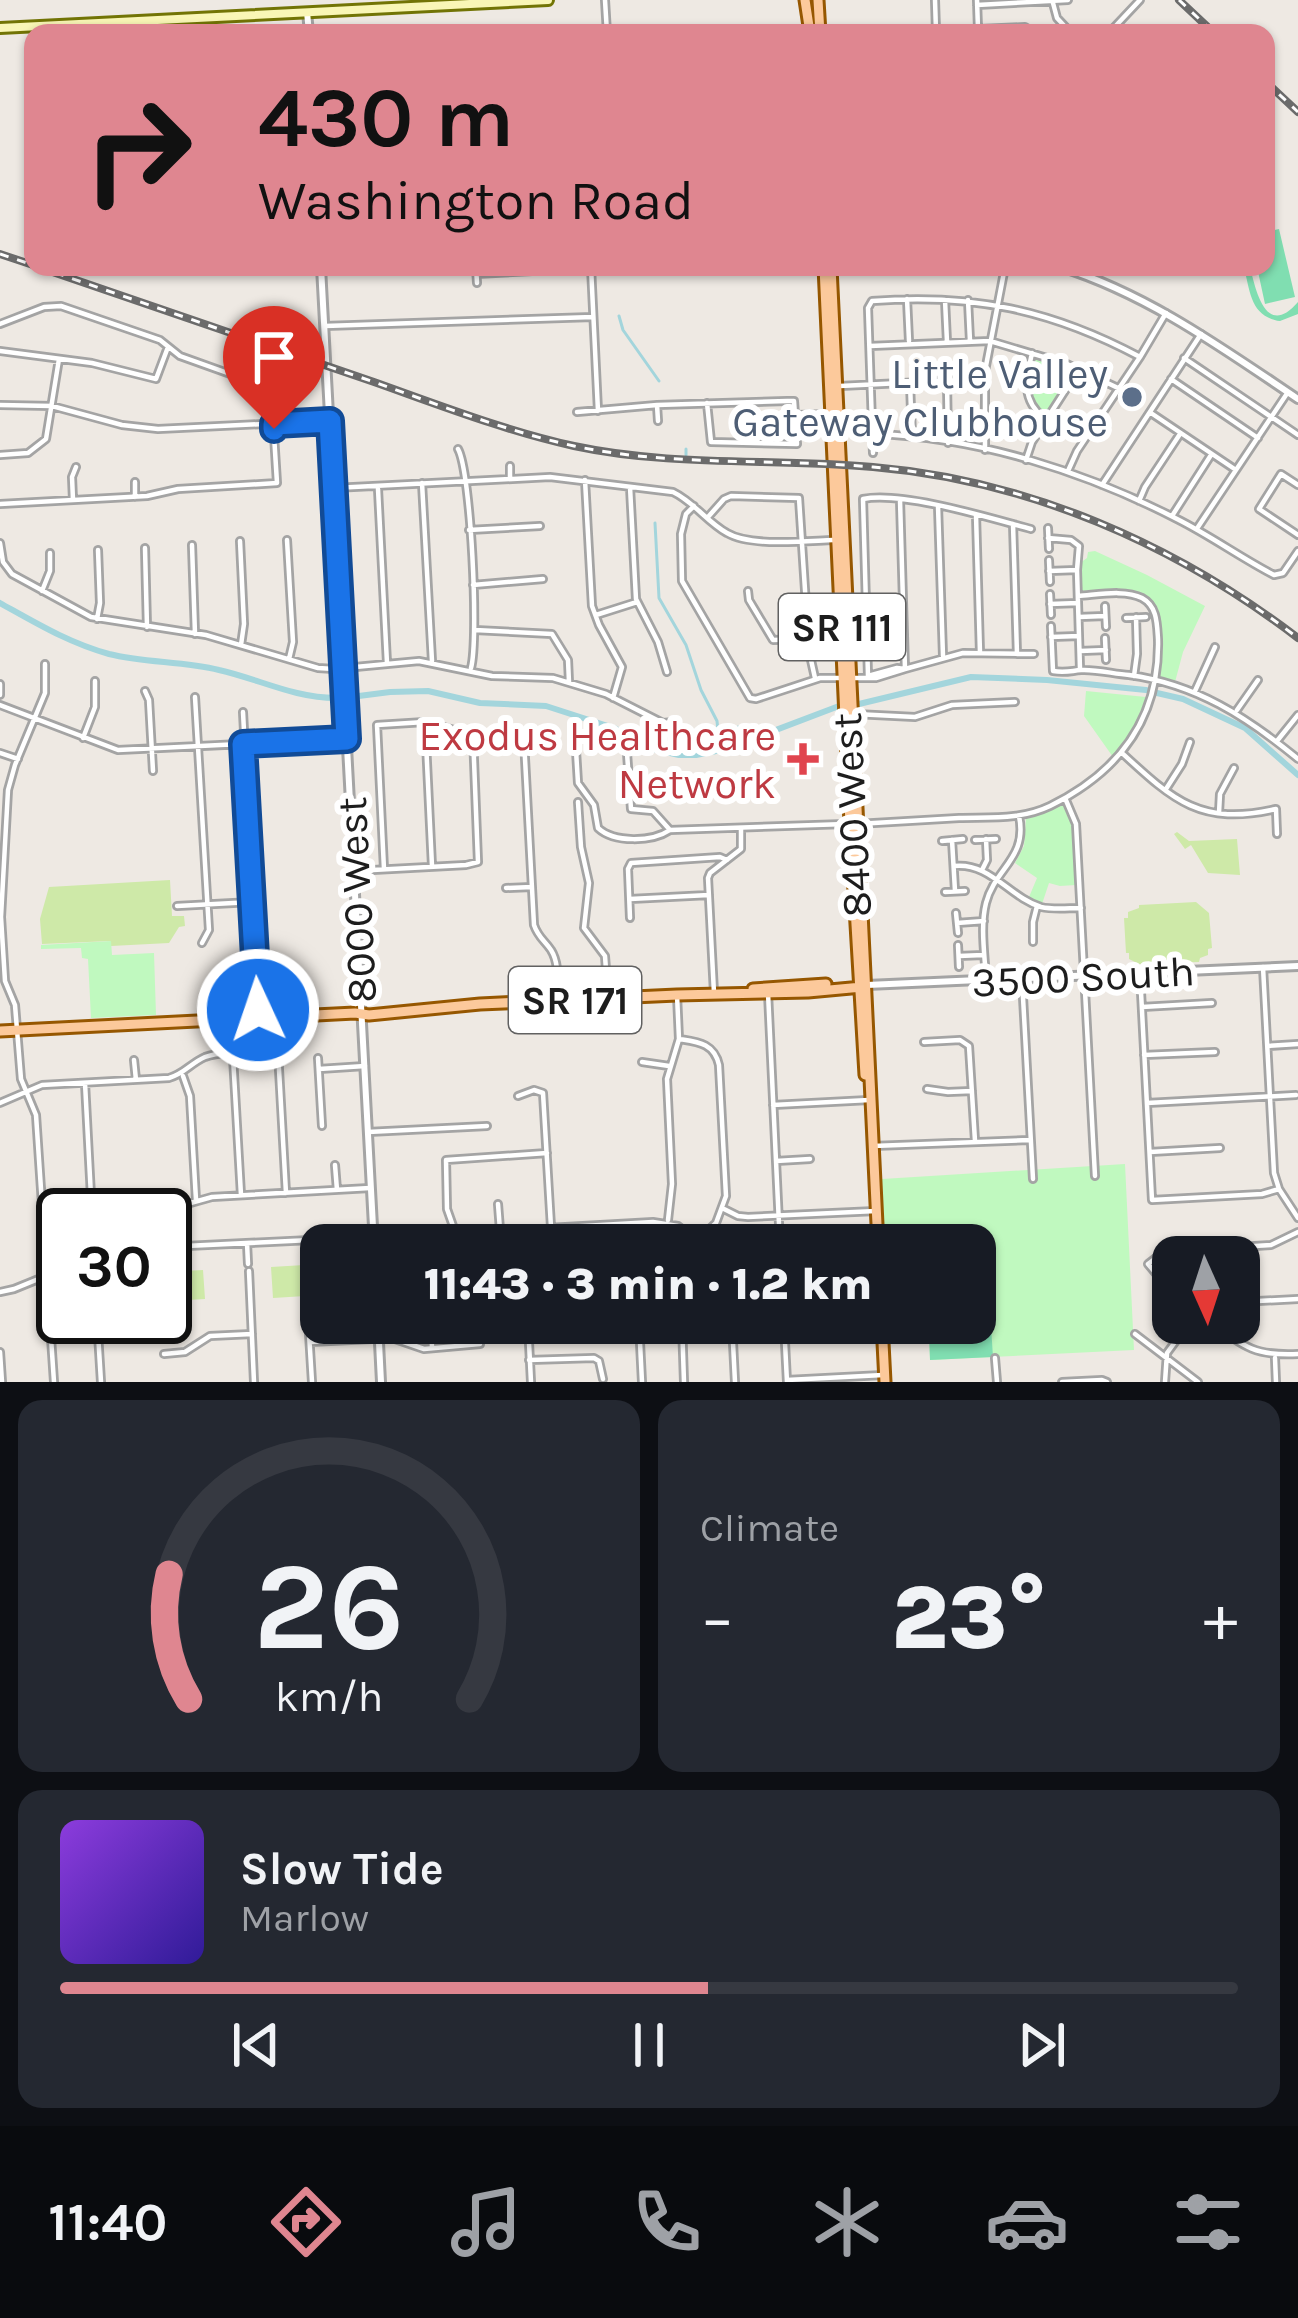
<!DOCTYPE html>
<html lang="en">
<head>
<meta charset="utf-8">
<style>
  :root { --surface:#171b24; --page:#242831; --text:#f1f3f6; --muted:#9ea1a6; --line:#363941; --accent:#df8690 }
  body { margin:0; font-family:Karla,sans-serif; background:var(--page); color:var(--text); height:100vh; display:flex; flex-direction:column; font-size:45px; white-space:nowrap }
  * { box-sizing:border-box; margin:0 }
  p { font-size:39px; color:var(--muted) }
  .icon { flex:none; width:66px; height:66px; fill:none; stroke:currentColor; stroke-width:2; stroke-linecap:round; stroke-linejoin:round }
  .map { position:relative; height:1382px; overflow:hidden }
  .side { display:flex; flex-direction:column; gap:18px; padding:18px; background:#0d0f14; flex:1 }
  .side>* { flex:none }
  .banner { position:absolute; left:24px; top:24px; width:1251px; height:252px; border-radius:24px; box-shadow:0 3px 9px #0004; background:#df8690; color:#111; overflow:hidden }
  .needle { width:78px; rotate:177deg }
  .buttons { position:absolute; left:1152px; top:1236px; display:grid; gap:24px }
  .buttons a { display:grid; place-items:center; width:108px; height:108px; border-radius:24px; background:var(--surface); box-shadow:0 3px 9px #0004; font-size:60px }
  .speed { position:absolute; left:36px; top:1188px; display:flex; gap:24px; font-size:60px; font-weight:700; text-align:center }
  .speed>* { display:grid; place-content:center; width:156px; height:156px; border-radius:50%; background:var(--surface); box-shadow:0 3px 9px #0004; line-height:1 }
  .speed .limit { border:6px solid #111; border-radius:18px; background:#fff; color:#111 }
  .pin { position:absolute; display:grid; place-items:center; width:102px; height:102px; color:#fff; margin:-123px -51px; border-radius:50% 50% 50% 0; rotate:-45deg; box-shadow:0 0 12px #0007 }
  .pin .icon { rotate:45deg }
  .me { position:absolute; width:132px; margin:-66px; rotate:357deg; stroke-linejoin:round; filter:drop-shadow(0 0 9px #0008) }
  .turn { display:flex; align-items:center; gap:42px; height:252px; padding:0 36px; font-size:54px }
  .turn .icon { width:156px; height:156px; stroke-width:2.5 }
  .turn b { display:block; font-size:84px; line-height:102px }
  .big { font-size:90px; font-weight:800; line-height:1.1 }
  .side .tile { flex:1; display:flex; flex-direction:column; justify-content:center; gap:18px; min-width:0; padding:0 42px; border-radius:24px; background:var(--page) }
  .side .dial { align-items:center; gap:0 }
  .dial svg { height:312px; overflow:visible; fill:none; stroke:var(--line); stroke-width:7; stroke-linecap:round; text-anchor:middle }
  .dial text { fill:var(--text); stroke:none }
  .song { display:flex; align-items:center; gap:36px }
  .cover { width:144px; height:144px; border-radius:18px; background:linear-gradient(135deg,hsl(270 70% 55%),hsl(250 70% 35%)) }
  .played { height:12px; border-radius:6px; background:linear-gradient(90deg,var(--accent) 55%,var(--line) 55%) }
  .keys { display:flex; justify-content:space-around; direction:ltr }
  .heat { display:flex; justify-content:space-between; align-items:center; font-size:66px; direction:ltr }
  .side .tiles { flex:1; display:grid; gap:18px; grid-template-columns:1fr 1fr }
  .tile:last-child { grid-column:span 2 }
  .trip { position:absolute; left:300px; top:1224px; width:696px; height:120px; border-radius:24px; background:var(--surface); box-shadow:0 3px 9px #0004; font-weight:800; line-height:120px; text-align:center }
  .dock { display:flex; height:192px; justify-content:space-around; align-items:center; background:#090b0e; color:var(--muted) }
  .dock .icon { width:84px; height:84px }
  .dock .on { color:var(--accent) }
  .dock b { font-size:54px; color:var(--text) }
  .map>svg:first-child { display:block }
  .grass { fill:#cee9a8 }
  .park { fill:#c0f9bf }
  .pitch { fill:#80deb1 }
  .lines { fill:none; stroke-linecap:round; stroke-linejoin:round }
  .stream { stroke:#a3d5dc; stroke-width:3 }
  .canal { stroke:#a3d5dc; stroke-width:6 }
  .minor-casing { stroke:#a4a4a4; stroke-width:10 }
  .tertiary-casing { stroke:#a4a4a4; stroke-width:12 }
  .secondary-casing { stroke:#727405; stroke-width:14 }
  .primary-casing { stroke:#965700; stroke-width:15 }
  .minor { stroke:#fff; stroke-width:4.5 }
  .tertiary { stroke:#fff; stroke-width:6 }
  .secondary { stroke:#f9f6b6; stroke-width:8 }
  .primary { stroke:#fcc99b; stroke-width:9 }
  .rail-casing { stroke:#6b6b6b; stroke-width:8 }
  .rail { stroke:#fff; stroke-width:3; stroke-dasharray:9; stroke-linecap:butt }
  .route-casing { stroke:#114b97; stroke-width:30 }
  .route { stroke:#1a73e8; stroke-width:21 }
  .service-dot { fill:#5c6f8a; stroke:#fff; stroke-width:4.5 }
  .health-dot { fill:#e0444e; stroke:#fff; stroke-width:4.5 }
  .labels { text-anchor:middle; stroke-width:12; stroke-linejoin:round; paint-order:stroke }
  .shield { fill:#fff; stroke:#616161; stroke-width:3 }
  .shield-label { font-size:39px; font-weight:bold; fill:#1d1d1d }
  .service-label { font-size:42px; fill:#4e5e75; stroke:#fff; text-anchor:end }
  .health-label { font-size:42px; fill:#be3a42; stroke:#fff; text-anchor:end }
  .street-label { font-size:42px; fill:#1d1d1d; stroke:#fff }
</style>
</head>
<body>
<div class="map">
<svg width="1298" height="1382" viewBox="0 0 1298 1382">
  <rect width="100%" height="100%" fill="#eee9e3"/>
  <path class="grass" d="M 1177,832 L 1189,841 L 1237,839 L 1240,875 L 1208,873 L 1191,845 L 1185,849 L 1174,834 Z
    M 170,880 L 172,916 L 184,916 L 185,926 L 179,927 L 169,943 L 111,946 L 110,941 L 42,944 L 40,919 L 49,887 Z
    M 1196,902 L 1209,913 L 1212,948 L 1208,949 L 1208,955 L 1200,958 L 1199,962 L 1139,964 L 1129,959 L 1129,953 L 1126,953 L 1124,918 L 1128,918 L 1128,912 L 1139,908 L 1139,905 Z
    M 321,1264 L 321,1295 L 273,1298 L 271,1267 Z
    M 203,1270 L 205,1299 L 171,1301 C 171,1313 166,1323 167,1335 L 125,1337 L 124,1317 L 165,1317 L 165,1272 Z"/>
  <path class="park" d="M 1035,358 L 1073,372 L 1046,414 C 1025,402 1026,377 1035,358 Z
    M 1095,551 L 1147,575 L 1205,606 L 1183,652 L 1175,682 L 1158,676 C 1161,647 1169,598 1130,593 C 1113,590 1096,594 1081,591 L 1080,563 L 1087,558 L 1088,552 Z
    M 1086,691 L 1146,697 L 1131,737 L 1113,757 L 1084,716 Z
    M 1061,805 L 1067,808 L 1073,825 L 1076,885 L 1060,886 L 1049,883 L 1042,904 L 1029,897 L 1037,878 L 1015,863 L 1024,846 L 1026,818 Z
    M 111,941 L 112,955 L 154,953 L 156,1015 L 91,1018 L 88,959 L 82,958 L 81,948 L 41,949 L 41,945 Z
    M 1125,1164 L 1134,1350 L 930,1360 L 929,1333 L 887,1333 L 887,1323 L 975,1323 L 975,1245 L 884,1245 L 882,1179 Z"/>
  <path class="pitch" d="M 1279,229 L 1295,297 L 1265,304 L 1257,267 L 1266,267 L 1266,232 Z
    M 1244,267 L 1250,267 C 1256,291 1266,339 1298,302 L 1298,314 L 1280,321 C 1251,317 1250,292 1244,267 Z
    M 975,1295 L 989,1295 L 993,1357 L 930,1360 L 929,1333 L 897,1333 L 897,1323 L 975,1323 Z"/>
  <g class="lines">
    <path class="stream" d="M 619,316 L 623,330 L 659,381
      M 686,455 L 686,449
      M 655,523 L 659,598 L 686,645 L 701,690 L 717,721 L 718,731 L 728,733 L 738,727 L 740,731"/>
    <path class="canal" d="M 0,603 C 36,623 69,643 109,654 C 145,663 183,661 219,670 C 259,679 294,698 336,698
      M 1157,693 L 1183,699 L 1245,728 L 1298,775
      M 351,697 L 390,692 L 428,691 L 480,703 L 546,706 L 614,728 L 653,749 L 679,755 L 696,755 L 726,749 L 839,706
      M 859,704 L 971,677 L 1047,680 L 1146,690"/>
    <defs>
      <path id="minor" d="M 605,0 L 607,33
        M 935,0 L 936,31 L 1025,27 L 1035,33
        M 977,0 L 978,29
        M 1053,3 L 1057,18 L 1071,33
        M 977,5 L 1068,0
        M 574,32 L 604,30
        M 1109,33 L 1140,0
        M 476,267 L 477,283
        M 591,267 L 598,411
        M 476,274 L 591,268
        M 907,299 L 909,341
        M 945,300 L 947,342
        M 968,300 L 970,341
        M 0,324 L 44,307 L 61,306 L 160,340 L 180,356 L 261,385 L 271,395 L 272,403 L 277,483 L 178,489 L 147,496 L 0,504
        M 325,326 L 593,317
        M 870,346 L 990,341 L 1067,364 L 1118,388
        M 0,351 L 92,363 L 156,379 L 168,347
        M 1032,353 C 1026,379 1021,400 1044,418
        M 1184,358 L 1298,435
        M 1171,379 L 1258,438
        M 947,382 L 948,443
        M 910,383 L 912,437
        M 840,386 L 984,379
        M 0,405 L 52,406 L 122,425 L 158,429 L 327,421
        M 657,405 L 658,421
        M 577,412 L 657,405 L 787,401 L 794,401 L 797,444 L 711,442 L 707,403
        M 1151,413 L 1236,470
        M 797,415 L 832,414
        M 874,434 C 978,437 1086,472 1177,519 C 1211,536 1241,558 1274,575 L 1283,573 L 1298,551
        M 458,449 C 471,472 479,639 471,668
        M 985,450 L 985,371 L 1005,267
        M 873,453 L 868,308 L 872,301 C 972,293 1052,310 1140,357
        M 0,455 L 28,453 L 46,439 L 59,359
        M 1026,460 L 1032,442 L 1079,369
        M 510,466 L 510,479
        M 1068,471 L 1077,451 L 1140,357 L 1166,313
        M 585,480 L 592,606 L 599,625 L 622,667 L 613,698
        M 135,482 L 135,497
        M 422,483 L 432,661
        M 1102,485 L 1201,334
        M 1298,485 L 1281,474 L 1259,509 L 1298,535
        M 630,487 L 636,599 L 658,642 L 667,672
        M 334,488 L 550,477 L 673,492 C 694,502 707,522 727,533 C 751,547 806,541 833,540
        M 378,489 L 387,663
        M 73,500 L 72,477 L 76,467
        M 900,500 L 905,669 L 963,653 L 1034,654
        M 1139,501 L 1145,487 L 1180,434
        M 694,506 L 686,514 L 681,534 L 682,581 L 750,698 L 756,699 L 820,678 L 843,678
        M 938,506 L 943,656
        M 976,515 L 980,653
        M 1172,516 L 1211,455
        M 708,517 L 724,499 L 731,496 L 799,498 L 809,651 L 815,678
        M 1013,524 L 1017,654
        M 1198,527 L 1288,392
        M 1048,528 L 1049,549
        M 469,530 L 540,526
        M 1048,538 L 1071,540 L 1079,546 L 1077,570 L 1080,669
        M 287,540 L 293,642 L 289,659
        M 240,541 L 244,624 L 241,645
        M 0,543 L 3,562 L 12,574 L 91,617 L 206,635 L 318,668 L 334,669 L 419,661 L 492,676 L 553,678 L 606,694 L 663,723 L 674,722
        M 192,545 L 195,634
        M 145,548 L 147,627
        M 1049,560 L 1050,582
        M 1049,571 L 1077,570
        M 473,585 L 543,579
        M 42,591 L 50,571 L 50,553
        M 748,591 L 749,600 L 773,640 L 806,639
        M 1050,594 L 1051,615
        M 1050,604 L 1078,603
        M 1105,606 L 1106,627
        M 596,615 L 637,602
        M 1079,617 L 1105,616
        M 1126,618 L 1146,617
        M 97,619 L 100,603 L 98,550
        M 1051,626 L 1053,671 C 1065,673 1070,671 1081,670 C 1096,669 1114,674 1129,675 C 1196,684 1247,717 1298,759
        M 475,630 L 552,634 L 568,660 L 569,682
        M 1051,637 L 1079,636
        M 1105,638 L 1106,660
        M 1080,651 L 1106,650
        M 45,664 L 45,693 L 15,765 L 8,790 L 1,917 L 5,981 L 15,1005 L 21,1079 L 36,1115 L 54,1382
        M 868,676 L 863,499 C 902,491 990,518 1031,529
        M 1134,676 L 1137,654 L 1136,617
        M 854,678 L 876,678 L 905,669 L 897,668 L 868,676
        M 0,684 L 0,695
        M 145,691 L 149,700 L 153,771
        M 1195,691 L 1215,647
        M 195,697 L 209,930 L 202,943
        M 0,705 L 118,750 L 347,739
        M 1237,710 L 1258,680
        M 243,712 L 259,1018
        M 855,714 L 915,717 L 952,705 L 1015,702
        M 425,722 L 432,866
        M 575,734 L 578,783 L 594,805 L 598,828 C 614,843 652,842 670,830 L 846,824
        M 83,738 L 95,707 L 95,681
        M 524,740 L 534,925 C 538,937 544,940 551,950 C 560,964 557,985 558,1000
        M 1277,741 L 1298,715
        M 0,753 L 18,759
        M 627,753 L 631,809 L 653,811 L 670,830
        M 1122,753 C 1174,801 1201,826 1276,809 L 1277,834
        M 1166,789 L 1182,764 L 1190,742
        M 1065,798 L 1076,824 L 1095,1176
        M 578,802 L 581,847 L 589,883 L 584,928 L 605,956 L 608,997
        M 1219,813 L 1220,794 L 1234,768
        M 857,824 C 891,822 925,820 959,818 C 990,817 1021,820 1050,806 C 1119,772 1160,718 1158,639 C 1157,623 1157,606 1142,598 C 1125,589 1096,595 1078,596
        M 952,840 L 955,891
        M 975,840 L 996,839
        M 942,841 L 963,839
        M 954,866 C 990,862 1009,897 1041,907 C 1054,910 1068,908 1081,908
        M 384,869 L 377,725 L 425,722 L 473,735 L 546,742
        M 982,870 L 987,860 L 986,839
        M 354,871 L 466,865 L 478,862 L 473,735
        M 506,888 L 532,887
        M 945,892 L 965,891
        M 630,899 L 709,895
        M 177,906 L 252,902
        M 956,913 L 958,933
        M 630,918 L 628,869 L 631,863 L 720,857 L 727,860
        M 957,923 L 984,921
        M 1033,942 L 1033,922 L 1037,906
        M 958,945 L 959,967
        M 959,956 L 983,955
        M 1263,967 L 1274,1173 L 1279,1189 L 1298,1218
        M 1140,973 L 1152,1200 L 1262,1194 L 1279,1189
        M 1022,979 L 1033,1179
        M 986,980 C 985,956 980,927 986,903 C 995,868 1028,858 1019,816
        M 714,993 L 708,878 L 710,873 L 741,849 L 741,829
        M 768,993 L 780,1245
        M 1142,1007 L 1212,1003
        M 679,1039 C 698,1042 714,1043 719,1065 L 726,1196 L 716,1223 L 698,1240
        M 924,1042 L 960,1040 L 969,1046 L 975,1141
        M 1268,1046 L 1298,1044
        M 1144,1055 L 1215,1052
        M 233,1057 L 241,1195
        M 318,1058 L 322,1126
        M 134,1060 L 136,1080
        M 642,1062 L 669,1066
        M 319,1069 L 365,1066
        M 183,1076 L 190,1096 L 196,1200
        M 85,1083 L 92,1215
        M 927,1089 L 948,1092 L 972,1091
        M 518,1096 L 534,1090 L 543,1093 L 551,1227
        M 0,1103 L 42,1085 L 169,1078 C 184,1074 191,1063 205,1057 C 223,1050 258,1053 278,1052 L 286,1193
        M 1147,1103 L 1296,1095
        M 773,1105 L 869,1100
        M 368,1132 L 487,1126
        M 873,1146 L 1029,1140
        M 1150,1152 L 1220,1148
        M 776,1161 L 810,1159
        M 335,1165 L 337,1190
        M 498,1204 L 500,1230
        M 724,1209 L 738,1216 L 748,1217 L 876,1211
        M 165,1217 L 187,1204 L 212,1197 L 370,1188
        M 668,1220 L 672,1184 L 667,1079 L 679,1039 L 677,995
        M 247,1243 L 248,1264
        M 459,1243 L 447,1209 L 446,1160 L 547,1153
        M 455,1245 L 493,1231 L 653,1222 L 678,1226 L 703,1245
        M 165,1247 L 373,1237
        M 249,1271 L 254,1382
        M 0,1292 L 14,1289 L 63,1269
        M 1173,1294 L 1148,1264 L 1161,1254 L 1174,1251 L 1271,1245 L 1298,1232
        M 1239,1302 L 1298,1299
        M 97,1317 L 101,1382
        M 308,1317 L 312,1382
        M 431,1323 L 432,1348
        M 528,1323 L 531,1382
        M 639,1323 L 642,1382
        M 682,1323 L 684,1382
        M 732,1323 L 735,1382
        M 784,1323 L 787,1382
        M 1213,1323 C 1245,1348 1256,1356 1298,1354
        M 732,1327 L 815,1323
        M 1135,1334 L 1198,1382
        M 310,1342 L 392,1338 L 424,1349 L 480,1344 L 480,1323
        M 0,1352 L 2,1382
        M 164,1354 L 185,1352 L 210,1336 L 252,1334
        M 995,1358 L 997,1382
        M 1275,1358 L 1276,1382
        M 529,1360 L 594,1358 L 599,1361 L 603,1379
        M 787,1380 L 883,1375
        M 1062,1382 L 1102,1380 L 1107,1382
        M 1165,1382 L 1167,1353 L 1189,1323"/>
      <path id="tertiary" d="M 307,12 L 309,33
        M 321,267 L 374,1245
        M 1061,267 C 1149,295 1222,348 1298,399
        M 867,985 L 1298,966
        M 378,1323 L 381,1382"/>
      <path id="secondary" d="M 0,28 L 548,0"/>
      <path id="primary" d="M 805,0 L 810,33
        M 818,0 L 820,33
        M 824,267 L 850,824 L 865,1075
        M 831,267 L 878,1245
        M 753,989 L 826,984
        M 0,1031 L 355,1013 L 369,1015 L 480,1004 L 677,995 L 808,992 L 862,987
        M 882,1323 L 885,1382"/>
    </defs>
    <use href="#minor" class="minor-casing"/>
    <use href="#tertiary" class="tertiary-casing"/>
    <use href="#secondary" class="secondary-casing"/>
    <use href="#primary" class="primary-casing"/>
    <use href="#minor" class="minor"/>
    <use href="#tertiary" class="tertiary"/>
    <use href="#secondary" class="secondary"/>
    <use href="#primary" class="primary"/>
    <defs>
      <path id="rail" d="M 1179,0 L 1214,33
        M 1266,82 L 1298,112
        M 0,254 L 33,265
        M 38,267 C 150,305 262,344 374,382 C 439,405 506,431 574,446 C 672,467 773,458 873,467 C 1028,480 1175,544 1298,638"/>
    </defs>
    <use href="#rail" class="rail-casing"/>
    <use href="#rail" class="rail"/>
  </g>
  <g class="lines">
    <defs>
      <path id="route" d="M 258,1010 L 243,744 L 347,739 L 330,421 L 274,424 L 274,429"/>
    </defs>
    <use href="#route" class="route-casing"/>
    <use href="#route" class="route"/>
  </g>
  <circle class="service-dot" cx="1132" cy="397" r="12"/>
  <path class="health-dot" d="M797 741h12v12h12v12h-12v12h-12v-12h-12v-12h12z"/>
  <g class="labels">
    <g class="shield">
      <rect x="779" y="594" width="126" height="66" rx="9"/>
      <rect x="509" y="967" width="132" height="66" rx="9"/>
    </g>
    <g class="shield-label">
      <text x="842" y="641">SR 111</text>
      <text x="575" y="1014">SR 171</text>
    </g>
    <g class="service-label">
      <text x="1108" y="388">Little Valley<tspan x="1108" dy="48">Gateway Clubhouse</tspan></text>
    </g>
    <g class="health-label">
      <text x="776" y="750">Exodus Healthcare<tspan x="776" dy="48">Network</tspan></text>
    </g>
    <g class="street-label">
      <text transform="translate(851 815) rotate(-93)" y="15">8400 West</text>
      <text transform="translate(356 900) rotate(-93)" y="15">8000 West</text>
      <text transform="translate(1083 976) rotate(-3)" y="15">3500 South</text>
    </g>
  </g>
</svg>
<div class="buttons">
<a><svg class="needle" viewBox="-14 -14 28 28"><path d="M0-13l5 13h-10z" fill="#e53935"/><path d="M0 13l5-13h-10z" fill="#9ea1a6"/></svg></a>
</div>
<div class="speed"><div class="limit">30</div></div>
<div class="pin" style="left:274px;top:429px;background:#d93025"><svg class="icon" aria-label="arrive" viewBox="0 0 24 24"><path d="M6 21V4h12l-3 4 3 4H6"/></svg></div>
<svg class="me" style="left:258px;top:1010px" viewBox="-20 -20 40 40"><circle r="17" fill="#1a73e8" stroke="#fff" stroke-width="3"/><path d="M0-11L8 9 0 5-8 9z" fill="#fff"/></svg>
<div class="trip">11:43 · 3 min · 1.2 km</div>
<div class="banner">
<div class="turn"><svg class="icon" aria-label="right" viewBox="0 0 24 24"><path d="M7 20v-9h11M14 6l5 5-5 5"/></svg><div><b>430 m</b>Washington Road</div></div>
</div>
</div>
<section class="side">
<div class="tiles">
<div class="tile dial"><svg viewBox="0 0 100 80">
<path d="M14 69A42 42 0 1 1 86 69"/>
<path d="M14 69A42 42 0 0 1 9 37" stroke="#df8690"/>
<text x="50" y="56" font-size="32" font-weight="700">26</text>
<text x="50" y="72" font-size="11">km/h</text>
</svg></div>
<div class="tile"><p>Climate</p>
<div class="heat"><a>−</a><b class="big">23°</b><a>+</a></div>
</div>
<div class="tile">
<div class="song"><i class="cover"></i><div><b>Slow Tide</b><p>Marlow</p></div></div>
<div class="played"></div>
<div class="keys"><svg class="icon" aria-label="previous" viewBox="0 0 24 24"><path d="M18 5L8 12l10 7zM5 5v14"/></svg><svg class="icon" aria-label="pause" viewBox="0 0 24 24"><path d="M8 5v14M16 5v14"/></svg><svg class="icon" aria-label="next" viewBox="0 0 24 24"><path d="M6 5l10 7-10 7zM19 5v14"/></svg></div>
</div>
</div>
</section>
<nav class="dock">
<b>11:40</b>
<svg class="icon on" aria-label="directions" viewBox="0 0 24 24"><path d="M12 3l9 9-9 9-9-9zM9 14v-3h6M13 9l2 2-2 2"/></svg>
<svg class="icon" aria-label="music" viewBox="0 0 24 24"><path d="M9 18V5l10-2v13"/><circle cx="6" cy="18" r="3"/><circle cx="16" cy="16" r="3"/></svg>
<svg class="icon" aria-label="phone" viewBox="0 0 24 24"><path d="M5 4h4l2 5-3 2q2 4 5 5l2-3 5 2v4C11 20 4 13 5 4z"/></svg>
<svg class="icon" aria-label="climate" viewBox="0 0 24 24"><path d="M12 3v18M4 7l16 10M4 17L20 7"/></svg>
<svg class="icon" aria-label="car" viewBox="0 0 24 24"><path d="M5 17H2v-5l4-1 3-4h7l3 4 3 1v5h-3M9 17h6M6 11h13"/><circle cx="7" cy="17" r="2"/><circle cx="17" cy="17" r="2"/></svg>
<svg class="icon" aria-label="filters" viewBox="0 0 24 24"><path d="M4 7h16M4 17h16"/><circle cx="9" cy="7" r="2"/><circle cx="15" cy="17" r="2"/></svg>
</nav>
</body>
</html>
